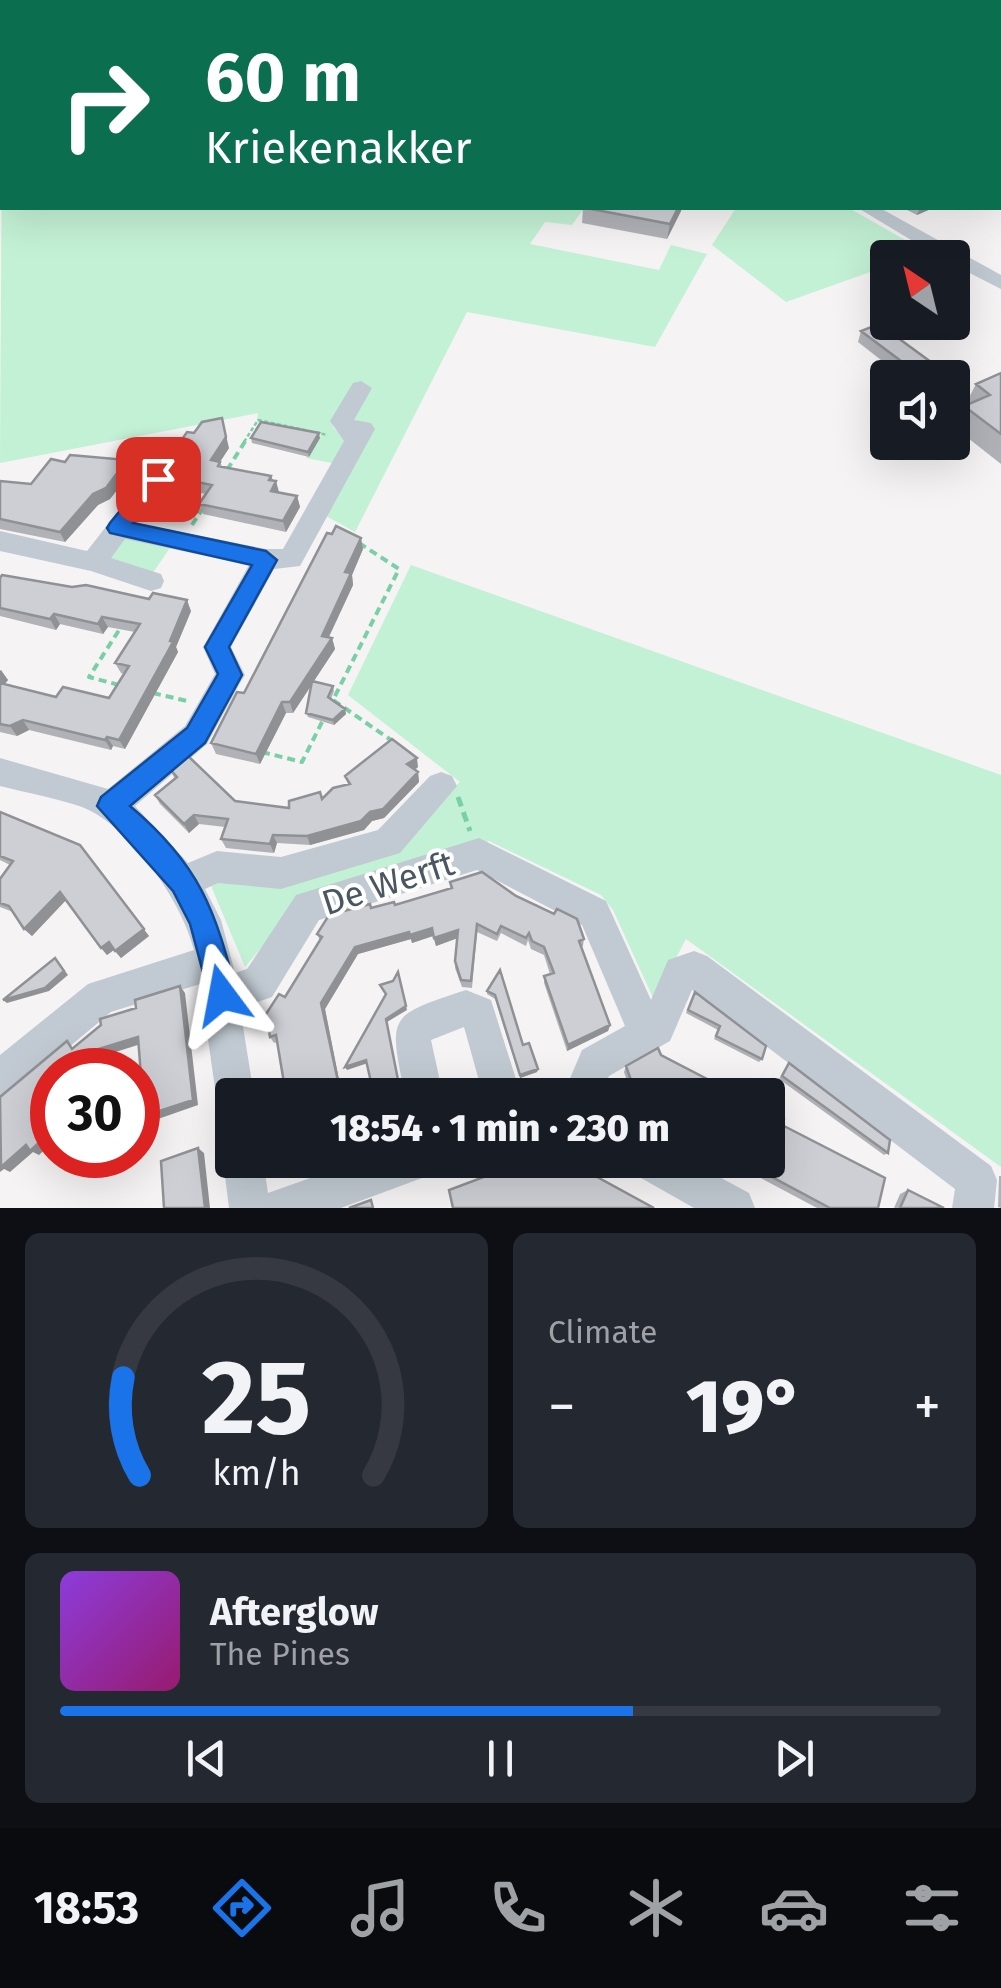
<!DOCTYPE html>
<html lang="en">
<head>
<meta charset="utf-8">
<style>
  :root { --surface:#171b24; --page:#242831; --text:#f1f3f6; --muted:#9ea1a6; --line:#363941; --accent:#1a73e8 }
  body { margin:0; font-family:"Fira Sans",sans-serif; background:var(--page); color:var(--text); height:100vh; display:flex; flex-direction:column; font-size:38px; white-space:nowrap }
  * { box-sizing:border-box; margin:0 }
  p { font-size:32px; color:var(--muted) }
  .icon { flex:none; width:55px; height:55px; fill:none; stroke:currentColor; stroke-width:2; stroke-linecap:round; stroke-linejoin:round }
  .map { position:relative; height:1208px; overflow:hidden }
  .sheet { display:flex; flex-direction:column; gap:25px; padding:25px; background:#0d0f14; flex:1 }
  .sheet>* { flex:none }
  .guide { position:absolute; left:0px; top:0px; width:1002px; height:210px; box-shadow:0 10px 40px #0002; background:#0b6e4f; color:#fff; overflow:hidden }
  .needle { width:65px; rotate:325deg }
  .buttons { position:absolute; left:870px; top:240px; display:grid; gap:20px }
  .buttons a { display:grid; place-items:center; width:100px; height:100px; border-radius:10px; background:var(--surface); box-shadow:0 10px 40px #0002; font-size:50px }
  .speed { position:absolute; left:30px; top:1048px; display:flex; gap:20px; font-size:50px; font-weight:700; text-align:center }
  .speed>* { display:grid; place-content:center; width:130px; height:130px; border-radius:50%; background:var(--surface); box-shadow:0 10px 40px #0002; line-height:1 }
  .speed .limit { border:15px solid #d22; background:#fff; color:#111 }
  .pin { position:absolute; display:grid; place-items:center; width:85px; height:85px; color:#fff; margin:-42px; border-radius:20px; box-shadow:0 5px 15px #0006 }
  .me { position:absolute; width:110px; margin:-55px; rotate:347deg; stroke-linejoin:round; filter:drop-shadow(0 0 8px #0008) }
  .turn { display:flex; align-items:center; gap:35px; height:210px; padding:0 40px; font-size:45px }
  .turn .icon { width:130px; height:130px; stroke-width:2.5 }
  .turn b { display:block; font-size:70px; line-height:85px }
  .big { font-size:75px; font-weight:800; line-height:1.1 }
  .sheet .card { flex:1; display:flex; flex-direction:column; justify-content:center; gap:15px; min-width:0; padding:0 35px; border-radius:15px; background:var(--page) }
  .sheet .dial { align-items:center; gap:0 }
  .dial svg { height:260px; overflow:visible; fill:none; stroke:var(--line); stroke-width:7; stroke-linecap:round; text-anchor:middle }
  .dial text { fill:var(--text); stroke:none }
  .song { display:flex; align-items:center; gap:30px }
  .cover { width:120px; height:120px; border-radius:15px; background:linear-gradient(135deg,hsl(270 70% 55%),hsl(320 70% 35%)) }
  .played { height:10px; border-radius:5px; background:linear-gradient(90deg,var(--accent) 65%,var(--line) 65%) }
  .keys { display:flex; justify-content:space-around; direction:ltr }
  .heat { display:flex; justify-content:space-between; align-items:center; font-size:55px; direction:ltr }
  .sheet .tiles { flex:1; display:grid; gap:25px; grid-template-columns:1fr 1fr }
  .card:last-child { grid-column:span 2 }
  .trip { position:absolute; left:215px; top:1078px; width:570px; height:100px; border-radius:10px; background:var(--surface); box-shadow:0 10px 40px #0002; font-weight:800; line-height:100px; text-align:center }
  .tabs { display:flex; height:160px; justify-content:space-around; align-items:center; background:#090b0e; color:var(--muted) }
  .tabs .icon { width:70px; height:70px }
  .tabs .selected { color:var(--accent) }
  .tabs b { font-size:45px; color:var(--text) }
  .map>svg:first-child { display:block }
  .green { fill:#c3f1d5 }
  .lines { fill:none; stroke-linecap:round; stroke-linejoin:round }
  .path-far2 { stroke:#7ad0a6; stroke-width:2.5; stroke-dasharray:4 2.5; stroke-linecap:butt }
  .path-far1 { stroke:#7ad0a6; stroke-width:4; stroke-dasharray:8 5; stroke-linecap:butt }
  .path { stroke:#7ad0a6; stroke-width:5; stroke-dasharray:10 6; stroke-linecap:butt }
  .minor { fill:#c1cad2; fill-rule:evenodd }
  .wall { fill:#b0b2b7 }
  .shaded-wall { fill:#909195 }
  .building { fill:#cdcfd5; stroke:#909195; stroke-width:2.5 }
  .route { fill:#1a73e8; stroke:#114b97; stroke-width:2.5 }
  .labels { text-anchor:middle; stroke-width:8; stroke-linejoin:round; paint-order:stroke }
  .near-street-label { font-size:35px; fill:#4a5661; stroke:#fff }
</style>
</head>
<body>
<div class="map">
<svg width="1001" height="1208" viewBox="0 0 1001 1208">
  <rect width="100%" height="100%" fill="#f5f3f3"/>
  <path class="green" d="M 2,118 L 2,208 L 584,208 L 572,225 L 545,222 L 530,244 L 659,270 L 671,245 L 707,254 L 655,347 L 467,312 L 355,532 L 326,516 L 372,429 L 352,422 L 367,393 L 350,395 L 333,427 L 349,444 L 337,464 L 306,458 L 321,435 L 257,422 L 258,413 L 0,463 Z
    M 736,208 L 849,208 L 926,252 L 911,257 L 888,258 L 887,266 L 786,302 L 712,245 Z
    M 127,535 L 172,545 L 152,574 L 104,558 Z
    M 411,565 L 1001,775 L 1001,1167 L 686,939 L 654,1000 L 613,910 L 601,895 L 489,841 L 305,896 L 245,967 L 209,881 L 292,877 L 440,800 L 460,782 L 348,695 Z"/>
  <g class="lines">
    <path class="path-far2" d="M 244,442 L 258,420 L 328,435"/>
    <path class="path-far1" d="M 227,470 L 246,440
      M 192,525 L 203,508
      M 359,543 L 399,569 L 333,700 L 391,740
      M 119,685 L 89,677 L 121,627
      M 153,693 L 187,701
      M 262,752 L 302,762 L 324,718"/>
    <path class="path" d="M 458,797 L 470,831"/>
    <path class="minor" d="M 573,0 L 587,0 L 588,2 L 574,2 Z
      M 2,55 L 2,65 L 0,66 L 0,56 Z
      M 858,208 L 880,208 L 1001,275 L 1001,289 L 952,264 L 952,258 L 941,258 Z
      M 361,381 L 372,388 L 354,420 L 371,423 L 375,429 L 300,566 L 274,569 L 231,647 L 245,675 L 240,683 L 207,744 L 135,806 L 188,863 L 217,851 L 281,857 L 378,830 L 430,776 L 441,772 L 452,776 L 457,786 L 400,853 L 281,889 L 218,883 L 205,889 L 221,920 L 235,973 L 247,969 L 296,895 L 479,838 L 606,901 L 651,1000 L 668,960 L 694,951 L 707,956 L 991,1166 L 997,1180 L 994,1208 L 952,1208 L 955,1189 L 692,990 L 670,1041 L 609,1076 L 601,1095 L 563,1095 L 582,1050 L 625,1026 L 582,925 L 477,870 L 319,920 L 272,997 L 240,1008 L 254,1095 L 232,1095 L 232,1113 L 221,1109 L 216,1095 L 200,984 L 111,1012 L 14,1093 L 0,1098 L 0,1055 L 88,984 L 194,950 C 182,902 131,826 82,807 C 56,798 27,793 0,786 L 0,758 L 108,789 L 185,726 L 215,674 L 203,647 L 249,565 L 125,539 L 111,558 L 161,574 L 164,581 L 161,588 L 151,591 L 91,571 L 0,551 L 0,531 L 87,551 L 148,473 L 157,470 L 169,479 L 137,523 L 266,549 L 283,549 L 344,441 L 330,421 L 353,383 Z
      M 466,990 L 491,1000 L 521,1095 L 483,1095 L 464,1027 L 431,1040 L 443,1095 L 405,1095 C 388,1014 388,1016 466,990 Z
      M 232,1144 L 232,1160 L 263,1160 L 268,1193 L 361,1160 L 439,1160 L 433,1174 L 341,1208 L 229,1208 L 223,1160 Z
      M 628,1160 L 688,1160 L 749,1193 L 755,1208 L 694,1208 L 634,1174 Z"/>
  </g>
  <path class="wall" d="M 583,208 L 681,211 L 667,239 L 582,223 Z
    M 903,208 L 933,208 L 917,215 Z
    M 861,331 L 930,376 L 927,378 L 904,378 L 858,342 Z
    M 1001,373 L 1001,464 L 954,427 L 976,384 Z
    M 251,438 L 320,438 L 309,457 L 252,443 Z
    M 229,448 L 220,462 L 222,466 L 271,476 L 273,480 L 276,481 L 278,493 L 297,496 L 300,507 L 286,532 L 203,514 L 199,504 L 206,494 L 171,487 L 167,476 Z
    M 127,460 L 132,471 L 110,499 L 98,505 L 65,542 L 0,529 L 0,481 L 31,484 L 65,462 Z
    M 363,549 L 352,575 L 353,585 L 329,637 L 332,638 L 335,649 L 313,682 L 333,686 L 334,691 L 331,699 L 346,714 L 334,725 L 308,717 L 306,713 L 311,686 L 293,713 L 286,713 L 260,764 L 216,754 L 211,743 L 244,693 Z
    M 0,578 L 191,611 L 176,647 L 178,652 L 125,749 L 113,746 L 111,750 L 29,730 L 17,736 L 0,732 L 0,670 L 8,680 L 4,684 L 56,697 L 109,698 L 124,674 L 121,673 L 115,663 L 135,632 L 108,627 L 103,634 L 60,624 L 56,630 L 0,616 Z
    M 418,767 L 415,770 L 418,772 L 419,782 L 384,818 L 372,821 L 364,830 L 310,845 L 277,843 L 274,853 L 226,848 L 221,839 L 225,827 L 199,824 L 189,833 L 160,804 L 155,795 L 175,779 L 169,768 L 235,801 L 289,808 L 322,799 L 348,784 L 345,776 Z
    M 0,812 L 149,936 L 121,958 L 114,950 L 107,955 L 66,900 L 32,936 L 24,929 L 13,912 L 0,907 L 0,879 L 10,865 L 0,860 Z
    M 450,882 L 516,896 L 584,939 L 583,946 L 581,947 L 610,1025 L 608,1031 L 567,1051 L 544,983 L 544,976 L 550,974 L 544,955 L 531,949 L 528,940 L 526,946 L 501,933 L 497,941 L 477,932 L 472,988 L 462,987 L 455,968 L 457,938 L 436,946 L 433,936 L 412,943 L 411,939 L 358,954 L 325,1009 L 342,1095 L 286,1095 L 277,1042 L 274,1043 L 270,1037 L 285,997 L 320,941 L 317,934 L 371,908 L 395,905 L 450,888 Z
    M 500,970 L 523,1045 L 538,1069 L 537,1072 L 520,1078 L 495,999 L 487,994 L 487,991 Z
    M 695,992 L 762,1059 L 759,1062 L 714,1039 L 718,1030 L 686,1013 Z
    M 661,1055 L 738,1095 L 625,1095 L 627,1088 L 629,1087 L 624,1072 L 626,1066 Z
    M 789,1063 L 888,1153 L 884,1155 L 779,1079 Z
    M 782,1125 L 878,1208 L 817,1208 L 727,1160 L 768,1160 Z
    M 999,1176 L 1001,1176 L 1001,1208 L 998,1207 Z
    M 908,1190 L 944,1208 L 894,1208 L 900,1194 Z"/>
  <path class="shaded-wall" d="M 787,0 L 831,0 L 826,2 L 780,2 Z
    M 678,208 L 682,208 L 681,211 L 667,239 L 670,224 Z
    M 920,208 L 933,208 L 917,215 Z
    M 935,365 L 930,376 L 915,378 L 917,373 Z
    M 222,418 L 229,448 L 214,471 L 211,460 Z
    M 319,433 L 320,438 L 309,457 L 308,452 Z
    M 127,460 L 132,471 L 110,499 L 98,505 L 65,542 L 60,532 L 93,494 Z
    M 271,476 L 274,486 L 276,481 L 279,492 L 273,502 L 269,480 Z
    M 297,496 L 300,507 L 286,532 L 283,521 Z
    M 361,538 L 363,549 L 352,575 L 353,585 L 324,647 L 322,636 L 345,572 Z
    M 187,600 L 191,611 L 176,647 L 178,652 L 125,749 L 119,740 L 170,641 Z
    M 54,614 L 60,624 L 56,630 L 50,619 Z
    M 102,617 L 108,627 L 103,634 L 98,624 Z
    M 332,638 L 335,649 L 293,713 L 290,702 Z
    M 1,670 L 8,680 L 0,690 L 0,671 Z
    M 282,702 L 286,713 L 260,764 L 256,754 Z
    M 345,709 L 346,714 L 334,725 L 333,720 Z
    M 23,720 L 29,730 L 17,736 L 10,726 Z
    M 107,737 L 113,746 L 111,750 L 105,740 Z
    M 417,758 L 418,767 L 408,774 L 407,764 Z
    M 418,772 L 419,782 L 384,818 L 372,821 L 364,830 L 310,845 L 307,836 L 370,812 Z
    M 194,815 L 199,824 L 189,833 L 184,824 Z
    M 273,835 L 277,843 L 274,853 L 270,844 Z
    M 87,853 L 149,936 L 121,958 L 115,951 Z
    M 60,892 L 67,899 L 32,936 L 24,929 Z
    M 432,928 L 433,936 L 412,943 L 410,935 Z
    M 458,930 L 458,938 L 436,946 L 434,938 Z
    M 409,932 L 411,939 L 358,954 L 325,1009 L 342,1095 L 341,1095 L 321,1003 L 355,947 Z
    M 109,942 L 115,949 L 107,955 L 101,948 Z
    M 55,958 L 68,975 L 49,991 L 7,1003 L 3,1000 Z
    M 180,986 L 185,993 L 198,1105 L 138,1126 L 138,1118 Z
    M 406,1006 L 407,1010 L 387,1022 L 386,1019 Z
    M 610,1025 L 608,1031 L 567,1051 L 568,1045 Z
    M 138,1037 L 144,1043 L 84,1062 L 89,1070 L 86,1070 L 76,1056 Z
    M 366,1060 L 368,1063 L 347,1070 L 345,1067 Z
    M 538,1069 L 537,1072 L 520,1078 L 520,1075 Z
    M 52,1123 L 52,1136 L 50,1137 L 52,1143 L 39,1155 L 33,1152 L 10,1172 L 4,1169 L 0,1172 L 0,1163 Z
    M 198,1148 L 204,1153 L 210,1208 L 205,1208 Z"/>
  <path class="building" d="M 738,0 L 787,0 L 780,2 L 740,2 Z
    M 586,208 L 678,208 L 670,224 Z
    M 879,324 L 935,365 L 917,373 L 861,331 Z
    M 1001,373 L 1001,434 L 964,406 L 990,395 L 976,384 Z
    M 222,418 L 226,437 L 211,460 L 220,462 L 218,466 L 271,476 L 269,480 L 276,481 L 271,491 L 297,496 L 283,521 L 199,504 L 212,485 L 167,476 L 165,464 L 187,432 L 194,433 L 202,422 Z
    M 261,422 L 319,433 L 308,452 L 251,438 Z
    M 70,455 L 127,460 L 106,488 L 93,494 L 60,532 L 0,519 L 0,481 L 31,484 L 51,459 L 65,462 Z
    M 336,526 L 361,538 L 345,572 L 351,573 L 322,636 L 332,638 L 290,702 L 282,702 L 256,754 L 211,743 L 237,692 L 244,693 L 327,533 L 332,534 Z
    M 2,575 L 72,587 L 86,585 L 149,599 L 153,593 L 187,600 L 170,641 L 173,642 L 119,740 L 107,737 L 105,740 L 23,720 L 10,726 L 0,724 L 0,683 L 56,697 L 63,687 L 109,698 L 129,666 L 115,663 L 140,624 L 102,617 L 98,624 L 54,614 L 50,619 L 0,608 L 0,578 Z
    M 312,681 L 333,686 L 328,697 L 345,709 L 333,720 L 306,713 Z
    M 392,739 L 417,758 L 407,764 L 418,772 L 383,809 L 370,812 L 361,821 L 307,836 L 273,835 L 270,844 L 221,839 L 228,819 L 194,815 L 184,824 L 155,795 L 177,777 L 169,768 L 186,754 L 235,801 L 289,808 L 289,801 L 320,792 L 322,799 L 333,788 L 350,784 L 345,776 Z
    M 0,812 L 80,845 L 144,929 L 115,951 L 109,942 L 101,948 L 60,892 L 24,929 L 9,906 L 0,903 L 0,879 L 13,861 L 0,856 Z
    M 482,872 L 516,896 L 554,914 L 557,909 L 577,919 L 584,939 L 579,941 L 610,1025 L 568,1045 L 544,976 L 554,973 L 544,947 L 532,941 L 529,933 L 526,938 L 501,926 L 497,934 L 477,924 L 471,981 L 461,980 L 455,961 L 458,930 L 434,938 L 432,928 L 410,935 L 409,932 L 355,947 L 321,1003 L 341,1095 L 286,1095 L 276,1035 L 270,1037 L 266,1014 L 279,994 L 285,997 L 322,937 L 317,934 L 329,915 L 370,904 L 371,908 L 394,902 L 395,905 L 452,888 L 450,882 Z
    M 55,958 L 64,971 L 45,988 L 3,1000 Z
    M 500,970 L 523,1045 L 529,1043 L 538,1069 L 520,1075 L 495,995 L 487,991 Z
    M 398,972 L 406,1006 L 386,1019 L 401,1095 L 387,1095 L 385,1088 L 373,1091 L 366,1060 L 345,1067 L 386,994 L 380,985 L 393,981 Z
    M 180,986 L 193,1100 L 138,1118 L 138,1091 L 142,1089 L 138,1037 L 76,1056 L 86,1070 L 52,1070 L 52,1123 L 42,1133 L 45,1137 L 30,1151 L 26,1145 L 1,1167 L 0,1097 L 67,1041 L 72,1049 L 101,1025 L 100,1019 L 136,1008 L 135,1000 Z
    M 695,992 L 766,1046 L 762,1059 L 716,1036 L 720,1026 L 688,1010 Z
    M 658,1048 L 661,1055 L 738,1095 L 630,1095 L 627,1088 L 633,1086 L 626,1066 Z
    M 789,1063 L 890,1140 L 888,1153 L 782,1076 Z
    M 768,1110 L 784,1119 L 782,1125 L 885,1178 L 878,1208 L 830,1208 L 740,1160 L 768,1160 Z
    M 198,1148 L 205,1208 L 164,1208 L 161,1161 Z
    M 529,1160 L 566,1160 L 654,1208 L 453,1208 L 449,1190 Z
    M 908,1190 L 944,1208 L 900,1208 Z
    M 371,1200 L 373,1208 L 349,1208 Z"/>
  <path class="route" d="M 158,472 L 168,479 L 133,523 L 266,551 L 277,560 L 229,647 L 242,675 L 205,743 L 130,806 C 200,865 215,909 237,995 L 233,1006 L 222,1010 L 212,1006 L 190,924 L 173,891 L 97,806 L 101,797 L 187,728 L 218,674 L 205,647 L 252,565 L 110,533 L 107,528 L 110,523 L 150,474 Z"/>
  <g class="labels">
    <g class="near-street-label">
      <text transform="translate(388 883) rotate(-18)" y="12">De Werft</text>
    </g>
  </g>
</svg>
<div class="buttons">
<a><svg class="needle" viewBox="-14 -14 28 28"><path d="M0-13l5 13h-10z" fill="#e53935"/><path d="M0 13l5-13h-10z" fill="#9ea1a6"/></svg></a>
<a><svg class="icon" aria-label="sound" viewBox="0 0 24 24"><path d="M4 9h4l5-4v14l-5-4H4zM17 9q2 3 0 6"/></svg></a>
</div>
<div class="speed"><div class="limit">30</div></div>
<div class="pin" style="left:158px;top:479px;background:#d93025"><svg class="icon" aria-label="arrive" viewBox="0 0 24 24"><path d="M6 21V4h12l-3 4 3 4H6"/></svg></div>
<svg class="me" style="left:222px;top:995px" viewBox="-20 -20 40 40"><path d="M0-17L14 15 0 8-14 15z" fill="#1a73e8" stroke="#fff" stroke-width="4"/></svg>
<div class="trip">18:54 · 1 min · 230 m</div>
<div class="guide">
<div class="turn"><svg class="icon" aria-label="right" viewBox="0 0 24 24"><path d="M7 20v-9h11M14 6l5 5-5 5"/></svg><div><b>60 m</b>Kriekenakker</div></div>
</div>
</div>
<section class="sheet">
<div class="tiles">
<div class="card dial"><svg viewBox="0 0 100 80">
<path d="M14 69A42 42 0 1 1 86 69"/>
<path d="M14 69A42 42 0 0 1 9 39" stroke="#1a73e8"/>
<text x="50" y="56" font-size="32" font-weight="700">25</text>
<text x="50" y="72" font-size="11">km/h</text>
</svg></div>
<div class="card"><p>Climate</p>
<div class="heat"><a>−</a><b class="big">19°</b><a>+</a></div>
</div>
<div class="card">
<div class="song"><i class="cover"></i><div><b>Afterglow</b><p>The Pines</p></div></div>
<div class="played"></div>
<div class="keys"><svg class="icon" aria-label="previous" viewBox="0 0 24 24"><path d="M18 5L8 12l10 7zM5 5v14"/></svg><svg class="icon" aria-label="pause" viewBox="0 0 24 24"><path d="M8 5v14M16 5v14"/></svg><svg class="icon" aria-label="next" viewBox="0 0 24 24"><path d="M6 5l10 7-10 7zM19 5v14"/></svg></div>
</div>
</div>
</section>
<nav class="tabs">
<b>18:53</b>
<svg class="icon selected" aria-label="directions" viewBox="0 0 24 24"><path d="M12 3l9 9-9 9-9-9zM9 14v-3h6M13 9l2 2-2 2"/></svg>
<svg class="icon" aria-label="music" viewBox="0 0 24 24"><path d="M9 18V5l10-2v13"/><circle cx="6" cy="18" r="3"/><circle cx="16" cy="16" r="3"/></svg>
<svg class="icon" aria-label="phone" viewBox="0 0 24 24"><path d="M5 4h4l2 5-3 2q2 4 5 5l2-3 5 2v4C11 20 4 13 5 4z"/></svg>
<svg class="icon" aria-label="climate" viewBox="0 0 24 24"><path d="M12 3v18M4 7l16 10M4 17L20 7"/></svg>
<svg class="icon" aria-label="car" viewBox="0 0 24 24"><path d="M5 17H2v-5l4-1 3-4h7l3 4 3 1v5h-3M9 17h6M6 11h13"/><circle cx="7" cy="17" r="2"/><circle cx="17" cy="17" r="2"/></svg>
<svg class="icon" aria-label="filters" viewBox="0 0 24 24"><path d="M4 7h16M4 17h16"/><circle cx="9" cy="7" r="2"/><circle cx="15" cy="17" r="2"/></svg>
</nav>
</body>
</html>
